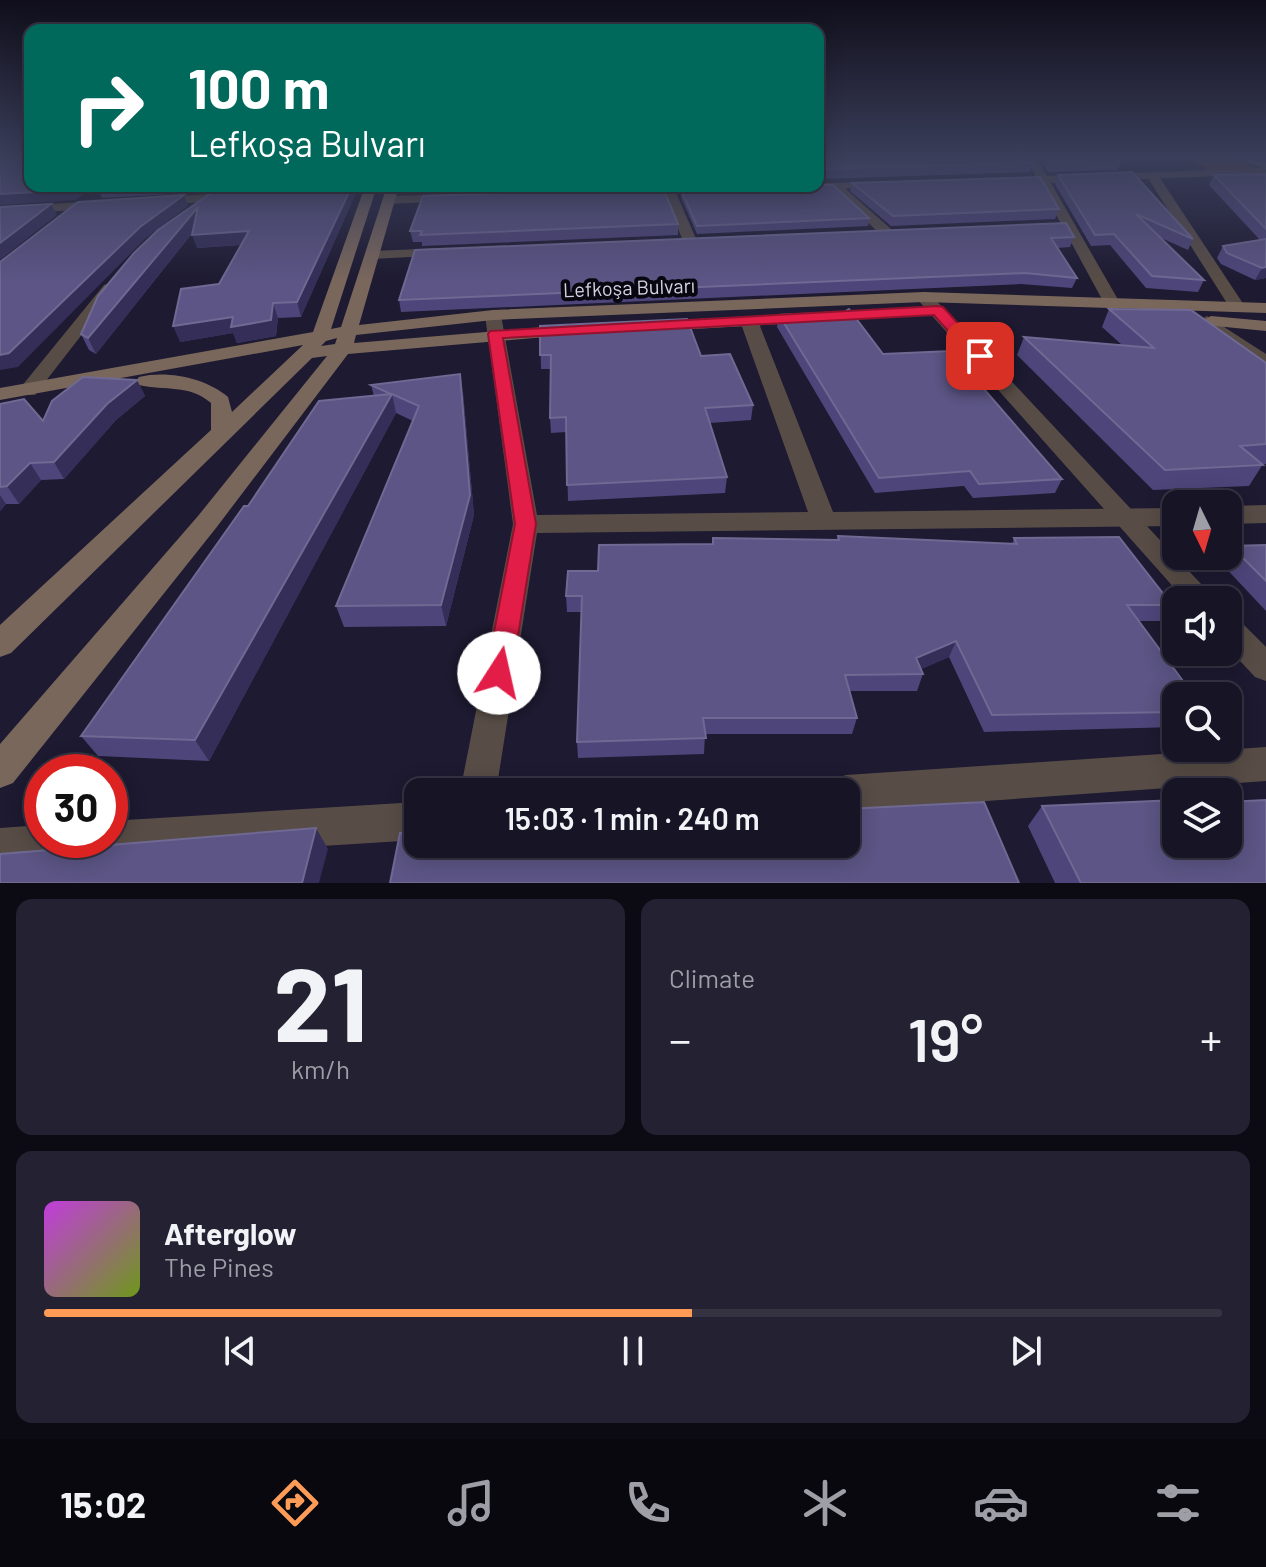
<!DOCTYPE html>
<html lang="en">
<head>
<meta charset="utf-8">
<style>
  :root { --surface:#161425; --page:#232132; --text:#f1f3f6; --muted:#9e9ea7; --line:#353342; --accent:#fe9c57 }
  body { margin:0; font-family:Barlow,sans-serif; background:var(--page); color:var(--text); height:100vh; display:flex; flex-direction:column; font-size:30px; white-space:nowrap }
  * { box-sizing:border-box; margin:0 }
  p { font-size:26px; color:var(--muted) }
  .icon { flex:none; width:44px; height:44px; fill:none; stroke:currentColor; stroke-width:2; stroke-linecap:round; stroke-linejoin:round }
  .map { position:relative; height:883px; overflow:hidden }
  .details { display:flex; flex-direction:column; gap:16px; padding:16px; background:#0c0b14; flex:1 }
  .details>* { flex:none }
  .guide { position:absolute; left:24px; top:24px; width:800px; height:168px; border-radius:16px; box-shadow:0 4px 20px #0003,0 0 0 2px var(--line); background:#00695c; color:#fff; overflow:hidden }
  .needle { width:52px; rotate:175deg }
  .tools { position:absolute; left:1162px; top:490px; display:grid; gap:16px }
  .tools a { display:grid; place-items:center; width:80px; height:80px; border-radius:16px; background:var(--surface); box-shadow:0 4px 20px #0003,0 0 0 2px var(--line); font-size:40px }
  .speed { position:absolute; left:24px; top:754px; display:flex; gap:16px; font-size:40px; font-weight:700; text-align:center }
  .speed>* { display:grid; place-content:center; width:104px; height:104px; border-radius:50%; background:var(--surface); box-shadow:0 4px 20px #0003,0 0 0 2px var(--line); line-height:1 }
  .speed .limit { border:12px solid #d22; background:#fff; color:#111 }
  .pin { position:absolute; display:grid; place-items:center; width:68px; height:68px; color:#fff; margin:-34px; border-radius:16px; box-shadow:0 4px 12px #0006 }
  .me { position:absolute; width:88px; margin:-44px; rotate:10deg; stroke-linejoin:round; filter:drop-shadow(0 0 6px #0008) }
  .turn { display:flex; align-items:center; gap:28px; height:168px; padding:0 32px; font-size:36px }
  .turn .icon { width:104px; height:104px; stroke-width:2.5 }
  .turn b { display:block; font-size:56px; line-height:68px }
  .big { font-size:60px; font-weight:600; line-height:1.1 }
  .details .card { flex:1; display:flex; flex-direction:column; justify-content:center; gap:12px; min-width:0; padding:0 28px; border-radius:16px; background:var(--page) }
  .details .dial { align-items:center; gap:0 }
  .dial b { font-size:104px; line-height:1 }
  .song { display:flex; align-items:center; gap:24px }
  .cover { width:96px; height:96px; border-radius:12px; background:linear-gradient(135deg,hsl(290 70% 55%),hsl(80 70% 35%)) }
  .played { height:8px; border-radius:4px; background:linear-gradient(90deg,var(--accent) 55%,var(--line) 55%) }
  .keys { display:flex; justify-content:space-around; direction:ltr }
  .heat { display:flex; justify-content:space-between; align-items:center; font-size:44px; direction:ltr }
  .details .tiles { flex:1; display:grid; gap:16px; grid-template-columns:1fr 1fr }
  .card:last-child { grid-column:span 2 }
  .trip { position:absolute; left:404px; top:778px; width:456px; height:80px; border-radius:16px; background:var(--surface); box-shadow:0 4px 20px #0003,0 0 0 2px var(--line); font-weight:600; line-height:80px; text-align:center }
  .dock { display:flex; height:128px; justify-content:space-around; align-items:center; background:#09080f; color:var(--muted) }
  .dock .icon { width:56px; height:56px }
  .dock .selected { color:var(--accent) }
  .dock b { font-size:36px; color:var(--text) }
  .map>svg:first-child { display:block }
  .green { fill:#633818 }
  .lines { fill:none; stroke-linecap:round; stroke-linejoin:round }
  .minor { fill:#584d46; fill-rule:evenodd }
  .tertiary { fill:#584d46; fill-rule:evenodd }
  .secondary { fill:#7a675c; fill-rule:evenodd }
  .wall { fill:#4e467a }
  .shaded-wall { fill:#342e58 }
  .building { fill:#5c5585; stroke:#6f6993; stroke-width:2 }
  .route { fill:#e11d48; stroke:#92132f; stroke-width:2 }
  .labels { text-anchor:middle; stroke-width:8; stroke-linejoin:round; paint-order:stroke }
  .far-street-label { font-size:20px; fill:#d2d1e1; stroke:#080710 }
</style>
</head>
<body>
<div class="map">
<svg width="1266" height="883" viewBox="0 0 1266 883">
  <rect width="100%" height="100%" fill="#1d1a31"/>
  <path class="green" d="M 1189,158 L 1233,158 L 1259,169 L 1208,170 Z"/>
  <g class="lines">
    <path class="minor" d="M 1148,173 L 1158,175 L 1246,308 L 1244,312 L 1232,312 L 1230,308 L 1146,175 Z
      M 832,184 L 840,184 L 891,229 L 891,235 L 881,235 L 832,188 Z
      M 351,186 L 397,186 L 398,187 L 392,190 L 326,195 L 320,191 L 326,187 Z
      M 661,186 L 673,186 L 697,241 L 695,244 L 683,241 Z
      M 231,193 L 235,194 L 235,200 L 158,205 L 152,201 L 158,197 Z
      M 100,201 L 104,202 L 104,208 L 0,215 L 0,207 Z
      M 443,248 L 450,252 L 448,255 L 372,259 L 365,255 L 372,251 Z
      M 110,283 L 118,288 L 35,395 L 21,395 L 18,391 L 21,387 L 104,285 Z
      M 493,310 L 501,315 L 537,515 L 808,512 L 740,321 L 749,316 L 758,321 L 833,512 L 1176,508 L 1176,526 L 537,533 L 496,792 L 460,792 L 513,524 L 485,315 Z
      M 1207,316 L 1266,354 L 1266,368 L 1201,325 L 1198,321 Z
      M 1266,505 L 1266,523 L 1228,524 L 1228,506 Z
      M 1266,747 L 1266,781 L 846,811 L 846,792 L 828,792 L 833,780 L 846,775 Z
      M 418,802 L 418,840 L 0,866 L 0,828 L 42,825 L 42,840 L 110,840 L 110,821 Z"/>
    <path class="tertiary" d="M 1026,158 L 1036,158 L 1047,176 L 1266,168 L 1266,174 L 1051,183 L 1120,303 L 1112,308 L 1104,303 L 1039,183 L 1013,184 L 1007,181 L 1013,178 L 1036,177 Z
      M 879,182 L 885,185 L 883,187 L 805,190 L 799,187 L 818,186 L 818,183 Z
      M 711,186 L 717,190 L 715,192 L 637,196 L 631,192 L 637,188 Z
      M 451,194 L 457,198 L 455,201 L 388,204 L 382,200 L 388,196 Z
      M 924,292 L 930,294 L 1216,600 L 1185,600 L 918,300 L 918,294 Z
      M 1228,616 L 1238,619 L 1266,647 L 1266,681 L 1255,677 L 1228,648 Z"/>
    <path class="secondary" d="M 1239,158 L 1266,162 L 1266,169 L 1240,160 Z
      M 365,186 L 377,186 L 331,329 L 341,327 L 387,186 L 399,186 L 359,325 L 493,310 L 924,292 L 1266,303 L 1266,313 L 924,302 L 493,320 L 356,335 L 354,343 L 569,325 L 578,330 L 569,335 L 348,354 L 216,528 L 13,783 L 0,788 L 0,744 L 198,516 L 327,356 L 312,358 L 11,653 L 0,657 L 0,625 L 211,430 L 211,403 C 189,384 165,391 139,385 L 136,381 L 139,377 C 167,370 206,378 228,397 L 232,412 L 303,345 L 0,400 L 0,388 L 313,332 ZM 337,338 L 335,344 L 321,346 L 326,341 Z
      M 809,313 L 817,318 L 815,322 L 659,331 L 650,326 L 659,321 Z
      M 1211,316 L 1266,321 L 1266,331 L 1205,325 L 1202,321 Z"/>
  </g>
  <path class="wall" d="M 818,158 L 1033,163 L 1030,172 L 818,179 Z
    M 1040,158 L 1120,158 L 1122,160 L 1118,170 L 1048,172 Z
    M 1266,174 L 1266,278 L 1255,280 L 1221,264 L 1217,258 L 1223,246 L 1260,240 L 1209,185 L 1214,175 Z
    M 1058,175 L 1193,239 L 1188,250 L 1159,237 L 1204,280 L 1198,292 L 1146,288 L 1110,245 L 1091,246 L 1055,184 Z
    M 852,183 L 1059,209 L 1055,219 L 891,226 L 850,191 Z
    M 100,186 L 315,186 L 102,198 L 98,188 Z
    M 421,186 L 571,186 L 422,191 Z
    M 681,190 L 869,218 L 868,226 L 697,234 L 681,197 Z
    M 355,195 L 301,317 L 278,318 L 276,336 L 237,343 L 233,333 L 180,342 L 219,284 L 241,245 L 197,248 L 193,232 L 96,354 L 89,350 L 81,334 L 158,230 Z
    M 678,224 L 678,235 L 422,246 L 422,242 L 413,242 L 410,231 Z
    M 1074,237 L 1070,247 L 1057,248 L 1077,278 L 1072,288 L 1021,284 L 401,312 L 399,300 L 415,250 Z
    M 1109,309 L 1250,353 L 1266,363 L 1266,464 L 1263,464 L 1249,486 L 1153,490 L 1017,355 L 1024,337 L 1122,345 L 1102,327 Z
    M 779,315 L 883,354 L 1062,479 L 1055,493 L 973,498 L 964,486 L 875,493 L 777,327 Z
    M 540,326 L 701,356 L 753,405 L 751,420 L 710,423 L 727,477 L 725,493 L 568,501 L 566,432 L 551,433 L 550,418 L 551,369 L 541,369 Z
    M 137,380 L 145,396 L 116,420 L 64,479 L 41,480 L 19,504 L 6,504 L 0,511 L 0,404 L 43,421 Z
    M 371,385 L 463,392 L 474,515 L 446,626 L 344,627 L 336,606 L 413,421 L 396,413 L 209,761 L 98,756 L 81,736 L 248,506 L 374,396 Z
    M 838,536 L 1012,544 L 1014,538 L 1172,605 L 1160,621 L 1139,621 L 1176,696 L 1176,727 L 984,732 L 949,657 L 921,669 L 923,674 L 917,691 L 850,691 L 857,718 L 852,734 L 705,734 L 704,754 L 578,758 L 577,742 L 581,612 L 567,612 L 566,596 L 598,571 L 713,544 L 713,538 L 837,540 Z
    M 1266,545 L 1266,611 L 1220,562 L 1224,556 L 1228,556 L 1228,550 L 1231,546 Z
    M 1042,806 L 1176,844 L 1266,883 L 1055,883 L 1028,826 Z"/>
  <path class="shaded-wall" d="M 76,186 L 96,186 L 75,200 L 0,205 L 0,194 Z
    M 352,186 L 353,186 L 355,195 L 301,317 L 297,302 Z
    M 184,195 L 188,206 L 145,239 L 18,367 L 0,370 L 0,355 L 140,227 Z
    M 51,204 L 57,215 L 0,260 L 0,243 Z
    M 198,207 L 202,220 L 96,354 L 88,338 Z
    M 249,231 L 253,244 L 197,248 L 192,235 Z
    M 1266,267 L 1266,278 L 1255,280 L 1262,268 Z
    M 273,303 L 278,318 L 276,336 L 237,343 L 233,333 L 180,342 L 173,326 L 233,317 Z
    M 460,374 L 463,392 L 474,515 L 446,626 L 441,605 Z
    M 137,380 L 145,396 L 116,420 L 64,479 L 54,462 L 107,404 Z
    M 392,394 L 396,413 L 209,761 L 195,740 Z
    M 30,463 L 41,480 L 19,504 L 7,486 Z
    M 0,495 L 6,504 L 0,511 Z
    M 956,641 L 949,657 L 910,674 L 916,658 Z
    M 316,828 L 328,849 L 319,883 L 302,883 Z"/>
  <path class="building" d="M 25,158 L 30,158 L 30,186 L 76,186 L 70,190 L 0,194 L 0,162 Z
    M 818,158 L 1030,158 L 1033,163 L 819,169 L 818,171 Z
    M 1048,158 L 1120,158 L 1122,160 L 1051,163 Z
    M 1132,172 L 1193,239 L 1136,214 L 1204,280 L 1152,276 L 1114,234 L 1095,235 L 1058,175 Z
    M 1266,174 L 1266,229 L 1214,175 Z
    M 1040,177 L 1059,209 L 893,216 L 852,183 Z
    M 818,185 L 833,185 L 869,218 L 697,226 L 681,190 Z
    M 100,186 L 135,186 L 98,188 Z
    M 319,186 L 352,186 L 297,302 L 273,303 L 271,320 L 231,327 L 233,317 L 173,326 L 181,289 L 219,284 L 249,231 L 192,235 L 198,207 L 88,338 L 81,334 L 98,296 L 134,253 L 158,230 L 211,193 Z
    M 663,188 L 678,224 L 420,235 L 422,231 L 410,231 L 423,196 Z
    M 184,195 L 140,227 L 9,353 L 0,355 L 0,262 L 78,202 Z
    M 51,204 L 0,243 L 0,207 Z
    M 1066,223 L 1074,237 L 1051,238 L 1077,278 L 1025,273 L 399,300 L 415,250 Z
    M 1266,239 L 1266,267 L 1262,268 L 1227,253 L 1223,246 Z
    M 849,309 L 883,354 L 951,351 L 1062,479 L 979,484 L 970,471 L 879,478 L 779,315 L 844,312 Z
    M 1109,309 L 1191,310 L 1266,363 L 1266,444 L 1240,446 L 1263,465 L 1165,470 L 1024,337 L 1154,348 Z
    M 687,319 L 701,356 L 730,354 L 753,405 L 705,408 L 727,477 L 567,485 L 566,417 L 550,418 L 551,355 L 540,355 L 540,326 Z
    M 460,374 L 470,495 L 441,605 L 336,606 L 419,406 L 392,394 L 195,740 L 81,736 L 244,506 L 248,506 L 319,401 L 391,394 L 371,385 Z
    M 83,377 L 137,380 L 107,404 L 54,462 L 30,463 L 7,486 L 0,487 L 0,404 L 24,399 L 43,421 L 52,401 Z
    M 838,536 L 1017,544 L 1014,538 L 1119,537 L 1172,605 L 1127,605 L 1194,696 L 1176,696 L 1176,712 L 992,715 L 956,641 L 916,658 L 923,674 L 845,675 L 857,718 L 703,718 L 706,738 L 577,742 L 582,596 L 566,596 L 568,571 L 598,571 L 599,545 L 713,544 L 713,538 L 839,540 Z
    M 1266,545 L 1266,581 L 1231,546 Z
    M 1176,800 L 1176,844 L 1228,844 L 1228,802 L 1266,800 L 1266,883 L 1081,883 L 1042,806 Z
    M 984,802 L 1019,883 L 390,883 L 400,833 L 418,832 L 418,844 L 846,844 L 846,809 Z
    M 316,828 L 302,883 L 0,883 L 0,854 Z"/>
  <linearGradient id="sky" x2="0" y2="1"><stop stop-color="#100e1b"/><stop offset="0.56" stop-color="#3a3e5a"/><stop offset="1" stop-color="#3a3e5a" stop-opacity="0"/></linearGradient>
  <rect width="1266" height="282" fill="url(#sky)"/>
  <path class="route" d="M 938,306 L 943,307 L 985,353 L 985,360 L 974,360 L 934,315 L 503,338 L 536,524 L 512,673 L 509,681 L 499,684 L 490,681 L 486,673 L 515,524 L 488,334 L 490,331 Z"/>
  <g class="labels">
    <g class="far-street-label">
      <text transform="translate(629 288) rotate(-2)" y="7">Lefkoşa Bulvarı</text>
    </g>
  </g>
</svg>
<div class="tools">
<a><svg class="needle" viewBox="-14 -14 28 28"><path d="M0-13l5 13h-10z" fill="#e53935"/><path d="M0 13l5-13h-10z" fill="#9e9ea7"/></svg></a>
<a><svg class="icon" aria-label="sound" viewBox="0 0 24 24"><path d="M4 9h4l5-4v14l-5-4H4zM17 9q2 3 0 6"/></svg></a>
<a><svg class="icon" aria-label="search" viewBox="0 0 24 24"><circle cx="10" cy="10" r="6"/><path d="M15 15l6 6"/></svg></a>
<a><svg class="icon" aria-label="layers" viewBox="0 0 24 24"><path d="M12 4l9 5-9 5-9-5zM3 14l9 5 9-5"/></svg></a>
</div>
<div class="speed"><div class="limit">30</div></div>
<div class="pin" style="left:980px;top:356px;background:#d93025"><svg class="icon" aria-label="arrive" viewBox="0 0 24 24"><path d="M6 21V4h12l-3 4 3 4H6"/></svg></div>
<svg class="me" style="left:499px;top:673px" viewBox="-20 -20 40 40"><circle r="19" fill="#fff"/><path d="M0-13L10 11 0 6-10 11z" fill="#e11d48"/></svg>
<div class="trip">15:03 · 1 min · 240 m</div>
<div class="guide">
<div class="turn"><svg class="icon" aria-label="right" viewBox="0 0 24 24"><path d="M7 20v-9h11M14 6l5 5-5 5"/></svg><div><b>100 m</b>Lefkoşa Bulvarı</div></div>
</div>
</div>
<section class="details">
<div class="tiles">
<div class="card dial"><b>21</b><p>km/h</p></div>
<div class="card"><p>Climate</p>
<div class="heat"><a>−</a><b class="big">19°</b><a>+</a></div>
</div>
<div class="card">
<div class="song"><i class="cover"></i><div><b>Afterglow</b><p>The Pines</p></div></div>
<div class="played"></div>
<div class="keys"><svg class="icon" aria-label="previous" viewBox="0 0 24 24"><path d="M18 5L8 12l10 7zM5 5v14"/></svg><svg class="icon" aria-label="pause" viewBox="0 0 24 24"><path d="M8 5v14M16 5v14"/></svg><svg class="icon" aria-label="next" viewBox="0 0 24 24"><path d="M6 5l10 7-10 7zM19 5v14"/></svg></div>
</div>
</div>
</section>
<nav class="dock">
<b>15:02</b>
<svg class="icon selected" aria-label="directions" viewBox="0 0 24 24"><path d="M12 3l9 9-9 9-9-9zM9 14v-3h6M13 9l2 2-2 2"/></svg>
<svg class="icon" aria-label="music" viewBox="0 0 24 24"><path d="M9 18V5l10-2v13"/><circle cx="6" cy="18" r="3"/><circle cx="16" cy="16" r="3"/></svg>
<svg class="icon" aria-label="phone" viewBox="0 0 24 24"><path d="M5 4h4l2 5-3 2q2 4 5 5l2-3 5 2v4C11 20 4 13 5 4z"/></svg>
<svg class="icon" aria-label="climate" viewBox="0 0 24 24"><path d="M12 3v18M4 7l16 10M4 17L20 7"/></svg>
<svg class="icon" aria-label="car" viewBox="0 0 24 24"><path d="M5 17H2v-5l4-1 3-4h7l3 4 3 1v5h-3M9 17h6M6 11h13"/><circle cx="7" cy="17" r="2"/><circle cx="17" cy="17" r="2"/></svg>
<svg class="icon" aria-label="filters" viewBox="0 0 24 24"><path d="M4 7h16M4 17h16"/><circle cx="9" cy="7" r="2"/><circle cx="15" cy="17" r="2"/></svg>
</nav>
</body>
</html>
